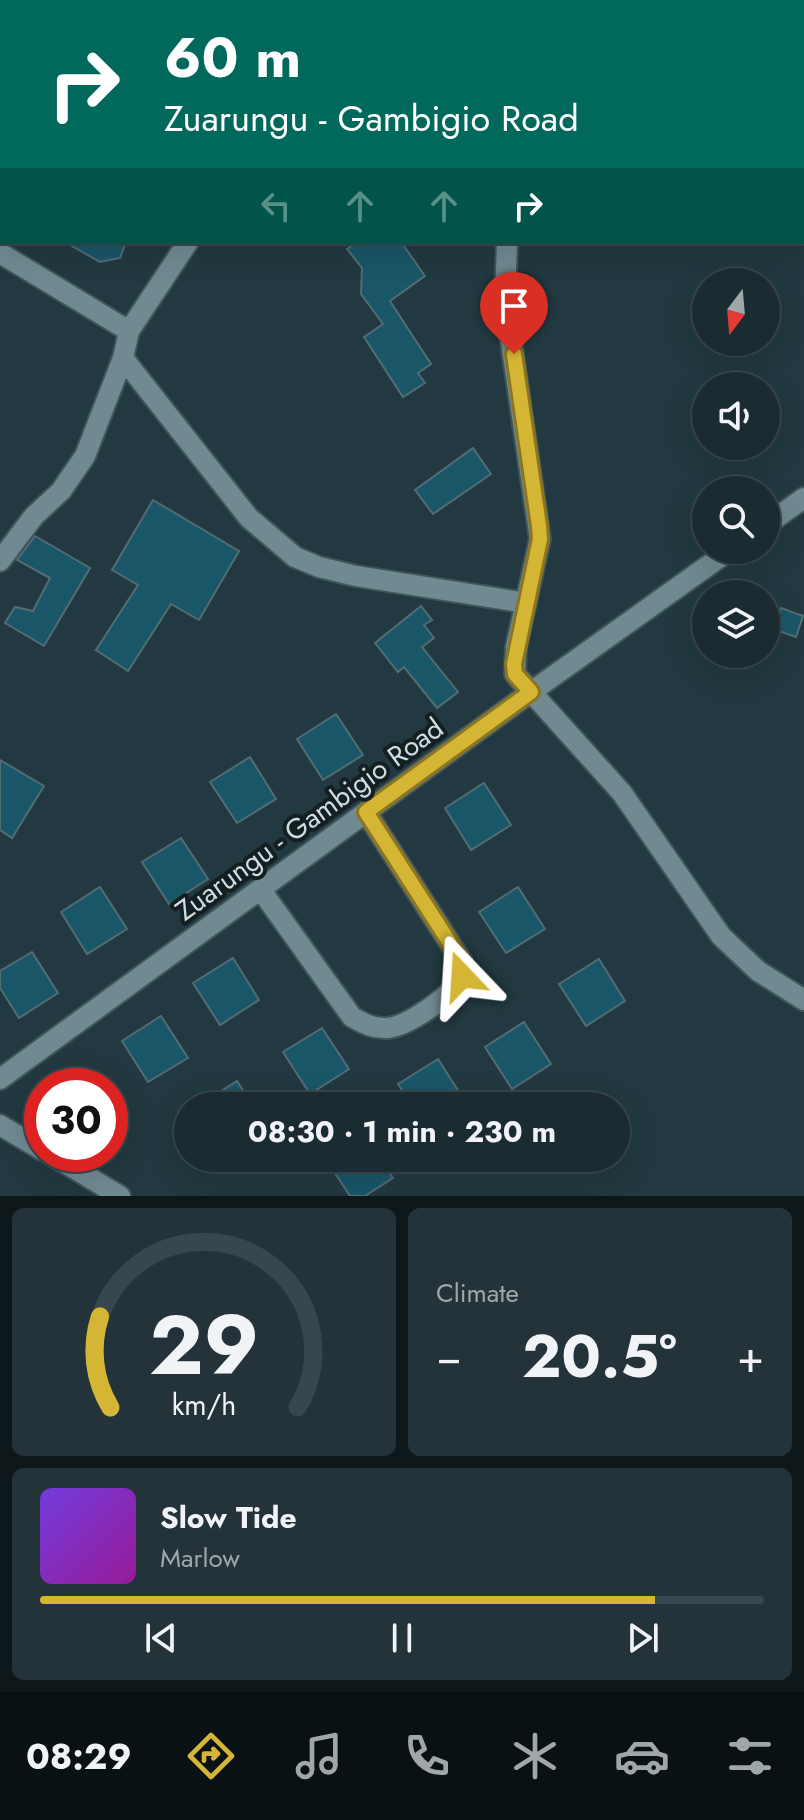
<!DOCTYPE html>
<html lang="en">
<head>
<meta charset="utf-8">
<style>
  :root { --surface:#1a2b31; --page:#233339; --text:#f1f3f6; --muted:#9fa7ab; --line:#38474d; --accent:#d5b534 }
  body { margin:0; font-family:Jost,sans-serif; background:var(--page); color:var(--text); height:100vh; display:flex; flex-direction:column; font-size:30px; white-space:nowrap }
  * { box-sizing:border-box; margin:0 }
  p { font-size:26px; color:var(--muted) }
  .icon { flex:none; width:44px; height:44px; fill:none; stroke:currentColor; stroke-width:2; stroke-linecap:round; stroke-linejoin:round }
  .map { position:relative; height:1196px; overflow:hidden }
  .details { display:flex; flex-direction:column; gap:12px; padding:12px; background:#0e181b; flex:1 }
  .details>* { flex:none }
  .hud { position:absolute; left:0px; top:0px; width:804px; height:244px; box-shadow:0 8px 32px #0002,0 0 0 2px var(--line); background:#00695c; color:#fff; overflow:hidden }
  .needle { width:52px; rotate:196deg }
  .tools { position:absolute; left:692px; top:268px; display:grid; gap:16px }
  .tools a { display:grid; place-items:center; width:88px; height:88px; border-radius:50%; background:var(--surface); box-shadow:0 8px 32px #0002,0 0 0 2px var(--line); font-size:40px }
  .speed { position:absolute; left:24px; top:1068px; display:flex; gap:16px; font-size:40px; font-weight:700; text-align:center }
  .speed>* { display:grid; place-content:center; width:104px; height:104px; border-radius:50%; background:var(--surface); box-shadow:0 8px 32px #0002,0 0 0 2px var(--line); line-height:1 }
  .speed .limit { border:12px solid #d22; background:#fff; color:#111 }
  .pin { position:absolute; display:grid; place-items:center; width:68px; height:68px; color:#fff; margin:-82px -34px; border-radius:50% 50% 50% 0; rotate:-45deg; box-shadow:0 0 8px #0007 }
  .pin .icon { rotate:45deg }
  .me { position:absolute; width:88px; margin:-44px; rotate:340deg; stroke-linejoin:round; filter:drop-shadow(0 0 6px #0008) }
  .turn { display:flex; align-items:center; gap:28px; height:168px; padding:0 32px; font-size:36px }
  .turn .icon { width:104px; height:104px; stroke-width:2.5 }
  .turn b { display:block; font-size:56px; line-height:68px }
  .lanes { display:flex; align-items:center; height:76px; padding:0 32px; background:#0003; justify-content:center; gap:40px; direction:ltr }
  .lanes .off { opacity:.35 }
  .big { font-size:60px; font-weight:700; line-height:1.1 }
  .details .tile { flex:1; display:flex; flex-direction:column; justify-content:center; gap:12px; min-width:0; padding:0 28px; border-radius:12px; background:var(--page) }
  .details .dial { align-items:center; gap:0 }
  .dial svg { height:208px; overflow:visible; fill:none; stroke:var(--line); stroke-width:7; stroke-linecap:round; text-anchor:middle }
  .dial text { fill:var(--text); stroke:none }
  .song { display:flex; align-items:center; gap:24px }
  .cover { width:96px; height:96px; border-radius:12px; background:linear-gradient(135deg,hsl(260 70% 55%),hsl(300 70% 35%)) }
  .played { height:8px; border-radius:4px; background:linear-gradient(90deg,var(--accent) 85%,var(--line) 85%) }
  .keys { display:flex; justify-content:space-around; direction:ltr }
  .heat { display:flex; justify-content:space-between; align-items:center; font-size:44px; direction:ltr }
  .details .tiles { flex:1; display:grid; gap:12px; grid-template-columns:1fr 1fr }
  .tile:last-child { grid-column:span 2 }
  .trip { position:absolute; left:174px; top:1092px; width:456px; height:80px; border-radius:40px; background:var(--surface); box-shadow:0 8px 32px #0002,0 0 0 2px var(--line); font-weight:700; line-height:80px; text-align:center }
  .menu { display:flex; height:128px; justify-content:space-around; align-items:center; background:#0a1114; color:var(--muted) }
  .menu .icon { width:56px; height:56px }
  .menu .on { color:var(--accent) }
  .menu b { font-size:36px; color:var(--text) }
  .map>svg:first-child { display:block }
  .building { fill:#195768; stroke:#536c74; stroke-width:2 }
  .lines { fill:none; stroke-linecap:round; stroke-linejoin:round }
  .minor-casing { stroke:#40555b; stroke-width:24 }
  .minor { stroke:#708a92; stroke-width:20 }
  .route-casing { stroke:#8a7622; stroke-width:20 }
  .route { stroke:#d5b534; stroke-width:14 }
  .labels { text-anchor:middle; stroke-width:8; stroke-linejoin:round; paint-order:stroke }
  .street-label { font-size:28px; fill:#cfdde1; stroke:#141f22 }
</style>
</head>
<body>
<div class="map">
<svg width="804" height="1196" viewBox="0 0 804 1196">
  <rect width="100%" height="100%" fill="#223941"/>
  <path class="building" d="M 65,242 L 126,242 L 120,258 L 100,262 Z
    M 357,242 L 401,242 L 425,276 L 390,301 L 431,364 L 418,373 L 425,383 L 403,397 L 364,337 L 383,324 L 361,294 L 362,268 L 347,249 Z
    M 473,448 L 491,474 L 433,514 L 415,490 Z
    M 153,500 L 239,551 L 199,620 L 171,604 L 128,671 L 96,650 L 138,585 L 112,570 Z
    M 35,536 L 90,568 L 44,646 L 5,623 L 15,607 L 33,611 L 50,578 L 17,560 Z
    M 421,606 L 432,620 L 424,625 L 434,638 L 422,647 L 458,692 L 437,708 L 404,667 L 398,672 L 375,643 Z
    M 781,608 L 803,616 L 796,637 L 773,629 Z
    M 336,714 L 363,755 L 323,780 L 297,739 Z
    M 250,757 L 276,799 L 237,823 L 210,782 Z
    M 0,760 L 44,786 L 12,838 L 0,830 Z
    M 484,783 L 511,825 L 471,850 L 445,808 Z
    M 181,838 L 208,879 L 169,904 L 142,862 Z
    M 100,887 L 127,929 L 87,954 L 61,912 Z
    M 518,887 L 545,929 L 506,953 L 479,912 Z
    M 32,952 L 58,993 L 19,1018 L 0,988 L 0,971 Z
    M 233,958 L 259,1000 L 220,1025 L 193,983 Z
    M 599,959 L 625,1001 L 586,1026 L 559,984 Z
    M 161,1016 L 188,1058 L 148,1082 L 122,1041 Z
    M 524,1022 L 551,1064 L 512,1089 L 485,1047 Z
    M 322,1028 L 349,1069 L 310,1094 L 283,1052 Z
    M 438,1059 L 468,1106 L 413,1106 L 398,1084 Z
    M 237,1081 L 253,1106 L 198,1106 Z
    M 325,1158 L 380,1158 L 393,1178 L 365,1196 L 350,1196 Z"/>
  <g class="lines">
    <defs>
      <path id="minor" d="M 246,2 L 247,0
        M 689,2 L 692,0
        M 507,242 L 505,301 L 540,539 L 516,647 L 515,674 L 622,793 L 721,936 L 758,971 L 804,1000
        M 0,253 L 129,331
        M 123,358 L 249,518 L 295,557 L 319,567 L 356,576 L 526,603
        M 766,525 L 804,498
        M 0,561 L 34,516 L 61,491 L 85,456 L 123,358 L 129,331 L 188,242
        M 261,890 L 352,1017 C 363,1023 373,1029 387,1028 C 406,1027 450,997 459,980 C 463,974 462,969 462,962 L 366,812
        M 0,1079 L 531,692 L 730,550
        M 0,1125 L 42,1150
        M 50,1154 L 120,1196"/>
    </defs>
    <use href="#minor" class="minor-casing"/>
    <use href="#minor" class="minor"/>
  </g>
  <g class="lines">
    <defs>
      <path id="route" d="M 462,976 L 462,962 L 366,812 L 531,692 L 515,674 L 514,664 L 540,539 L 539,526 L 514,354"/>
    </defs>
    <use href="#route" class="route-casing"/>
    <use href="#route" class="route"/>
  </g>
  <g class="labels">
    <g class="street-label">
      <text transform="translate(309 819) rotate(-36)" y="10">Zuarungu - Gambigio Road</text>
    </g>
  </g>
</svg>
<div class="tools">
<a><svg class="needle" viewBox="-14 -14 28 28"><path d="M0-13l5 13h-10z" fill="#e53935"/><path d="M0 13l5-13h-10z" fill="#9fa7ab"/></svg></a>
<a><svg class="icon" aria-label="sound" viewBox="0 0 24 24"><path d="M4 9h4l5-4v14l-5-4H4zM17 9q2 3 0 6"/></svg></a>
<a><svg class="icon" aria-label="search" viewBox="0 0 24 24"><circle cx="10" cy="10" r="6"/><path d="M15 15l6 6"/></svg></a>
<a><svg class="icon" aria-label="layers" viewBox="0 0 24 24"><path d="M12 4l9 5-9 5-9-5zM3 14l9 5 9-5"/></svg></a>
</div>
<div class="speed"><div class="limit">30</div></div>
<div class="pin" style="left:514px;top:354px;background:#d93025"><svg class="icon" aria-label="arrive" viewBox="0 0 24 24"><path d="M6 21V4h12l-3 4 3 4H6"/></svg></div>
<svg class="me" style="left:462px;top:976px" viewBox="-20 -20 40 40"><path d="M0-17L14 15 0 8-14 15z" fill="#d5b534" stroke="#fff" stroke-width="4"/></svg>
<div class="trip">08:30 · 1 min · 230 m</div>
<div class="hud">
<div class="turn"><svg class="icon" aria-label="right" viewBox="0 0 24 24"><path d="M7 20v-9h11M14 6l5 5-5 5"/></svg><div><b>60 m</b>Zuarungu - Gambigio Road</div></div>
<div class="lanes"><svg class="icon off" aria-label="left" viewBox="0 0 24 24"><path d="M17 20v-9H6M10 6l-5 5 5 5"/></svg><svg class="icon off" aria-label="ahead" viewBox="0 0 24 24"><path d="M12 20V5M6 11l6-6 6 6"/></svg><svg class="icon off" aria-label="ahead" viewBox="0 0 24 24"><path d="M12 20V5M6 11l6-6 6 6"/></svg><svg class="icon" aria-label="right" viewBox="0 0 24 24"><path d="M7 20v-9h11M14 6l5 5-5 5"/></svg></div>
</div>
</div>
<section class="details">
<div class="tiles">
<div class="tile dial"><svg viewBox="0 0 100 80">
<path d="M14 69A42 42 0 1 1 86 69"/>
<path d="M14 69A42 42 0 0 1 10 34" stroke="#d5b534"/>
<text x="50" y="56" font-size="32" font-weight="700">29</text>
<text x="50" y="72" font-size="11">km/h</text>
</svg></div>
<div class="tile"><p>Climate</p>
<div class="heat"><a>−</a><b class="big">20.5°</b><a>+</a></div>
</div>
<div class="tile">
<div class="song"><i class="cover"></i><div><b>Slow Tide</b><p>Marlow</p></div></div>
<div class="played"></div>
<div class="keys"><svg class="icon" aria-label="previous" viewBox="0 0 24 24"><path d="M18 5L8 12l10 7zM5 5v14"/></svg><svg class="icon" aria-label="pause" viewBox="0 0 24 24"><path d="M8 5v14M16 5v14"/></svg><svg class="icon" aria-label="next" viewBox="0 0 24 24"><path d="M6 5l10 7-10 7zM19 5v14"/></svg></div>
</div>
</div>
</section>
<nav class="menu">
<b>08:29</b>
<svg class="icon on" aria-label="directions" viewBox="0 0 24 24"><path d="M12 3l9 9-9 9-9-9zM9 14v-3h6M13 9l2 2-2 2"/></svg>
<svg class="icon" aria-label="music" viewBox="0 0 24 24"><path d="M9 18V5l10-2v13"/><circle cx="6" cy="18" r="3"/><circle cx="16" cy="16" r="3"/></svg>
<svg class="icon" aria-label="phone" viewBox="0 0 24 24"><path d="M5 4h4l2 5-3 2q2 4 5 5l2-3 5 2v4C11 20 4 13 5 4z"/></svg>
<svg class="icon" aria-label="climate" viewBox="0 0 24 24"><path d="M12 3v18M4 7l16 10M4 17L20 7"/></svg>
<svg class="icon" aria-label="car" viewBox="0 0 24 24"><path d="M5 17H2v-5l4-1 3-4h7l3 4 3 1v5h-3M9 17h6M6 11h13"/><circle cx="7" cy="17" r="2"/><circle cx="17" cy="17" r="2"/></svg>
<svg class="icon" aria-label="filters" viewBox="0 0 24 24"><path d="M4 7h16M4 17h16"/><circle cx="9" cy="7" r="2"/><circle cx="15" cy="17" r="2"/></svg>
</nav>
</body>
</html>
